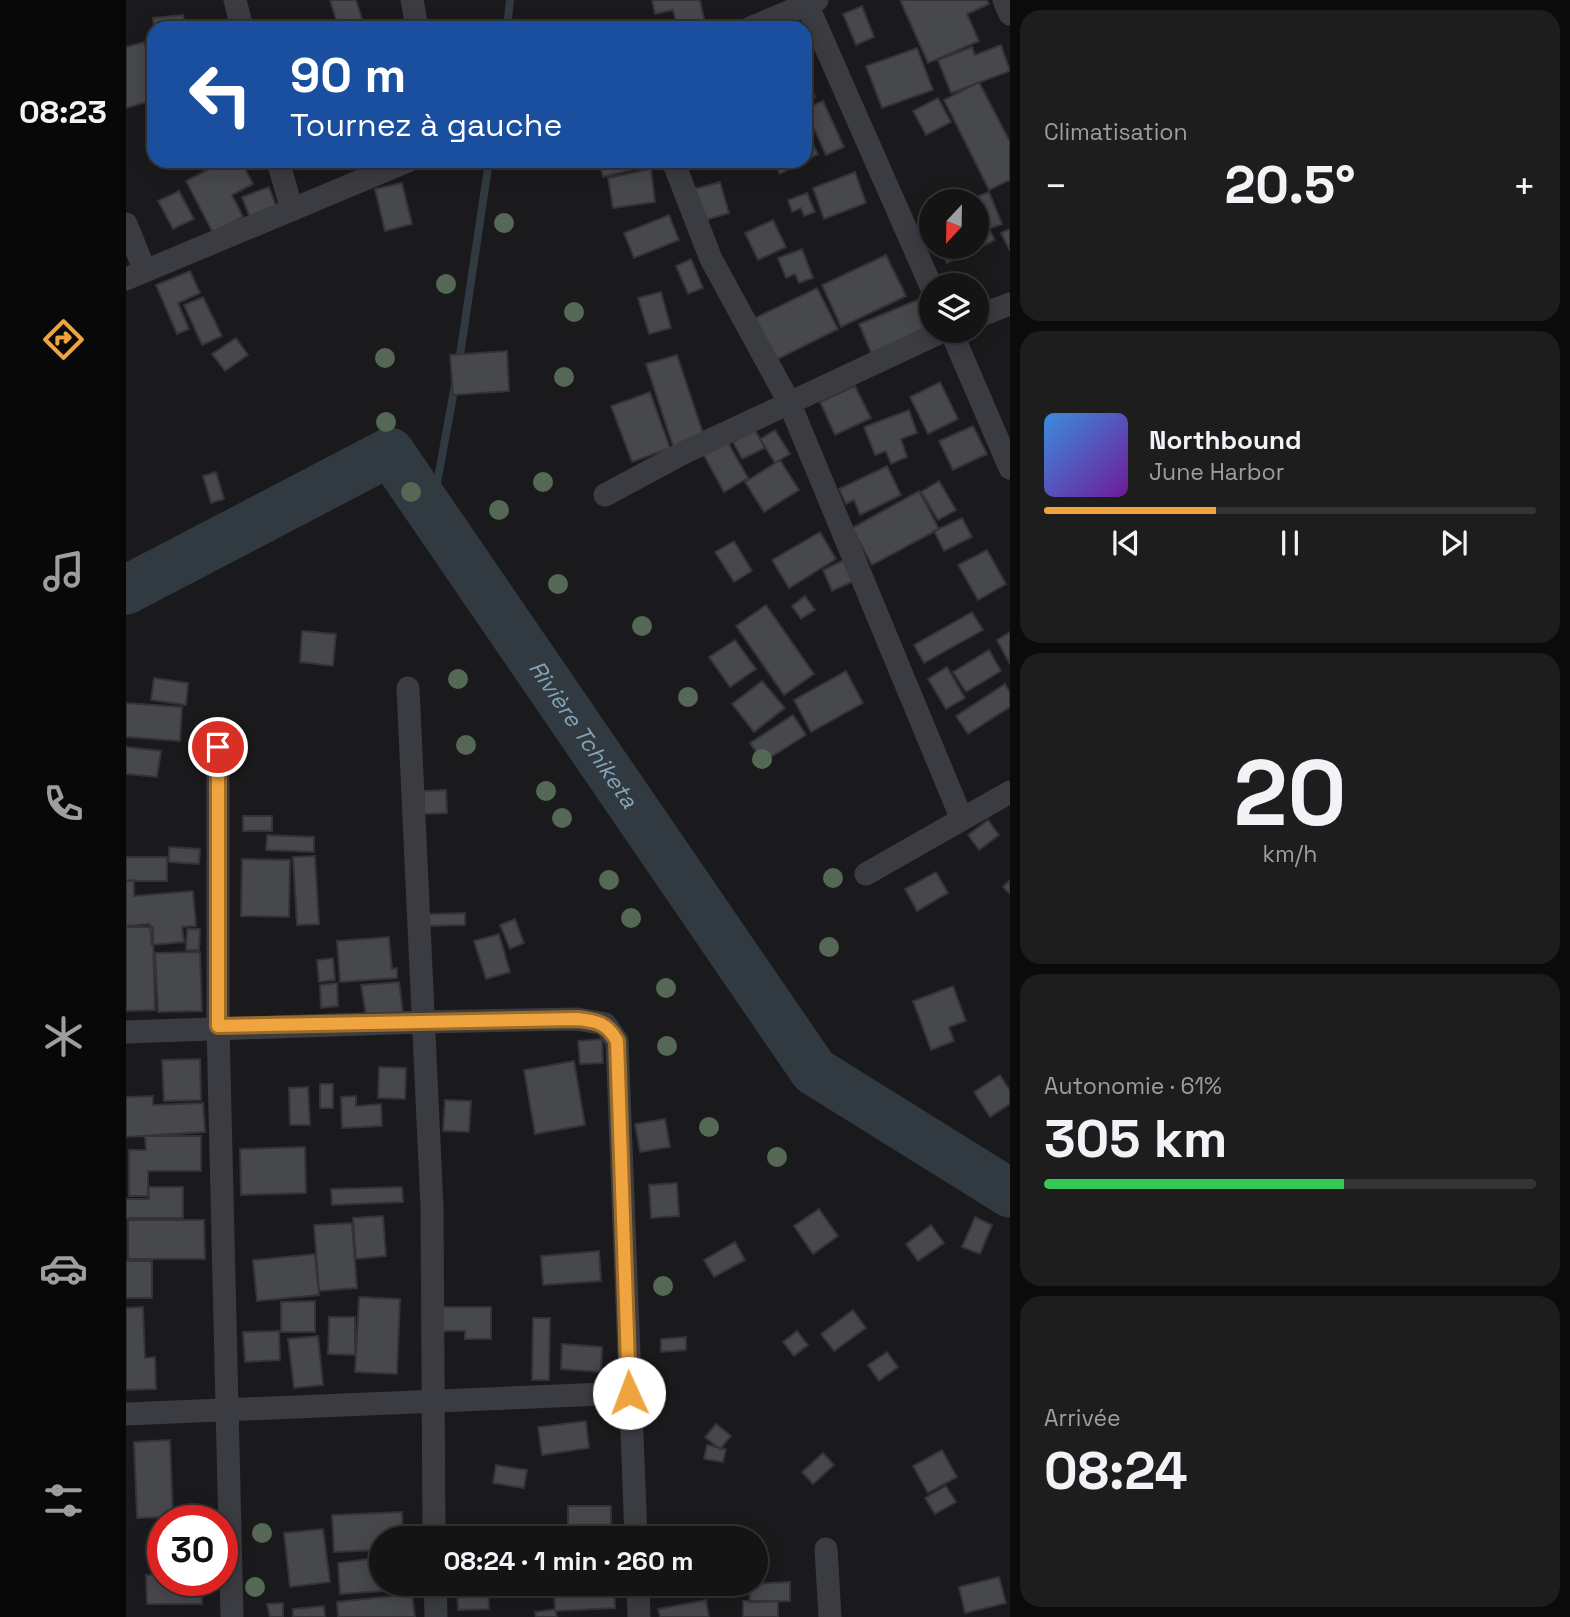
<!DOCTYPE html>
<html lang="fr">
<head>
<meta charset="utf-8">
<style>
  :root { --surface:#141415; --page:#1d1d1e; --text:#f1f3f6; --muted:#9d9ea0; --line:#333334; --accent:#efa43f }
  body { margin:0; font-family:"Space Grotesk",sans-serif; background:var(--page); color:var(--text); height:100vh; display:flex; flex-direction:column; font-size:26px; white-space:nowrap }
  * { box-sizing:border-box; margin:0 }
  p { font-size:23px; color:var(--muted) }
  .icon { flex:none; width:38px; height:38px; fill:none; stroke:currentColor; stroke-width:2; stroke-linecap:round; stroke-linejoin:round }
  .map { position:relative; flex:1; overflow:hidden }
  .drawer { display:flex; flex-direction:column; gap:10px; padding:10px; background:#0b0b0c; width:560px }
  .drawer>* { flex:none }
  .top-card { position:absolute; left:21px; top:21px; width:665px; height:147px; border-radius:21px; box-shadow:0 4px 18px #0003,0 0 0 2px var(--line); background:#1a4fa0; color:#fff; overflow:hidden }
  .needle { width:46px; rotate:202deg }
  .buttons { position:absolute; left:793px; top:189px; display:grid; gap:14px }
  .buttons a { display:grid; place-items:center; width:70px; height:70px; border-radius:50%; background:var(--surface); box-shadow:0 4px 18px #0003,0 0 0 2px var(--line); font-size:35px }
  .speed { position:absolute; left:21px; top:1505px; display:flex; gap:14px; font-size:35px; font-weight:700; text-align:center }
  .speed>* { display:grid; place-content:center; width:91px; height:91px; border-radius:50%; background:var(--surface); box-shadow:0 4px 18px #0003,0 0 0 2px var(--line); line-height:1 }
  .speed .limit { border:10px solid #d22; background:#fff; color:#111 }
  .pin { position:absolute; display:grid; place-items:center; width:60px; height:60px; color:#fff; margin:-30px; border:4px solid #fff; border-radius:50%; box-shadow:0 2px 7px #0007 }
  .me { position:absolute; width:77px; margin:-38px; rotate:358deg; stroke-linejoin:round; filter:drop-shadow(0 0 5px #0008) }
  .turn { display:flex; align-items:center; gap:24px; height:147px; padding:0 28px; font-size:32px }
  .turn .icon { width:91px; height:91px; stroke-width:2.5 }
  .turn b { display:block; font-size:49px; line-height:60px }
  .big { font-size:52px; font-weight:600; line-height:1.1 }
  .drawer .tile { flex:1; display:flex; flex-direction:column; justify-content:center; gap:10px; min-width:0; padding:0 24px; border-radius:21px; background:var(--page) }
  .drawer .dial { align-items:center; gap:0 }
  .dial b { font-size:91px; line-height:1 }
  .song { display:flex; align-items:center; gap:21px }
  .cover { width:84px; height:84px; border-radius:10px; background:linear-gradient(135deg,hsl(210 70% 55%),hsl(280 70% 35%)) }
  .played { height:7px; border-radius:4px; background:linear-gradient(90deg,var(--accent) 35%,var(--line) 35%) }
  .keys { display:flex; justify-content:space-around; direction:ltr }
  .heat { display:flex; justify-content:space-between; align-items:center; font-size:38px; direction:ltr }
  .charge { height:10px; border-radius:5px; background:linear-gradient(90deg,#34c759 61%,var(--line) 0) }
  .trip { position:absolute; left:243px; top:1526px; width:399px; height:70px; border-radius:35px; background:var(--surface); box-shadow:0 4px 18px #0003,0 0 0 2px var(--line); font-weight:600; line-height:70px; text-align:center }
  main { display:flex; flex:1; min-height:0 }
  .tabs { display:flex; flex-direction:column; width:126px; justify-content:space-around; align-items:center; background:#080808; color:var(--muted) }
  .tabs .icon { width:49px; height:49px }
  .tabs .selected { color:var(--accent) }
  .tabs b { font-size:32px; color:var(--text) }
  .map>svg:first-child { display:block }
  .lines { fill:none; stroke-linecap:round; stroke-linejoin:round }
  .stream { stroke:#303a40; stroke-width:8 }
  .river { stroke:#303a40; stroke-width:49 }
  .building { fill:#47484c; stroke:#343438; stroke-width:2 }
  .street { stroke:#3b3c41; stroke-width:23 }
  .tree { fill:#556755 }
  .route-casing { stroke:#9b6b29; stroke-width:18 }
  .route { stroke:#efa43f; stroke-width:12 }
  .labels { text-anchor:middle; stroke-width:7; stroke-linejoin:round; paint-order:stroke }
  .water-label { font-size:23px; font-style:italic; fill:#85a3b5; stroke:#151517 }
</style>
</head>
<body>
<main>
<nav class="tabs">
<b>08:23</b>
<svg class="icon selected" aria-label="directions" viewBox="0 0 24 24"><path d="M12 3l9 9-9 9-9-9zM9 14v-3h6M13 9l2 2-2 2"/></svg>
<svg class="icon" aria-label="music" viewBox="0 0 24 24"><path d="M9 18V5l10-2v13"/><circle cx="6" cy="18" r="3"/><circle cx="16" cy="16" r="3"/></svg>
<svg class="icon" aria-label="phone" viewBox="0 0 24 24"><path d="M5 4h4l2 5-3 2q2 4 5 5l2-3 5 2v4C11 20 4 13 5 4z"/></svg>
<svg class="icon" aria-label="climate" viewBox="0 0 24 24"><path d="M12 3v18M4 7l16 10M4 17L20 7"/></svg>
<svg class="icon" aria-label="car" viewBox="0 0 24 24"><path d="M5 17H2v-5l4-1 3-4h7l3 4 3 1v5h-3M9 17h6M6 11h13"/><circle cx="7" cy="17" r="2"/><circle cx="17" cy="17" r="2"/></svg>
<svg class="icon" aria-label="filters" viewBox="0 0 24 24"><path d="M4 7h16M4 17h16"/><circle cx="9" cy="7" r="2"/><circle cx="15" cy="17" r="2"/></svg>
</nav>
<div class="map">
<svg width="884" height="1617" viewBox="0 0 884 1617">
  <rect width="100%" height="100%" fill="#1a1a1c"/>
  <g class="lines">
    <path class="stream" d="M 381,28 L 384,0
      M 333,362 L 363,161
      M 305,516 L 329,385"/>
    <path class="river" id="s1" d="M 0,590 L 264,452 L 688,1071 L 884,1193"/>
  </g>
  <path class="building" d="M 204,0 L 230,0 L 236,19 L 212,26 Z
    M 526,0 L 574,0 L 580,28 L 551,28 L 547,10 L 529,14 Z
    M 774,0 L 861,0 L 863,4 L 841,14 L 853,41 L 802,63 Z
    M 736,6 L 748,37 L 730,45 L 717,14 Z
    M 57,15 L 59,28 L 28,28 L 27,18 Z
    M 286,19 L 287,28 L 265,28 L 264,24 Z
    M 18,42 L 28,78 L 28,100 L 0,108 L 0,47 Z
    M 875,45 L 884,71 L 825,93 L 812,60 L 846,47 L 849,55 Z
    M 791,48 L 807,90 L 756,108 L 740,66 Z
    M 679,75 L 689,97 L 679,101 Z
    M 853,82 L 884,142 L 884,180 L 863,190 L 818,100 Z
    M 812,98 L 825,122 L 800,135 L 787,111 Z
    M 697,101 L 718,147 L 700,155 L 679,109 Z
    M 679,130 L 692,154 L 679,161 Z
    M 98,161 L 115,161 L 127,184 L 106,195 L 117,217 L 87,233 L 60,181 Z
    M 473,161 L 536,161 L 536,162 L 477,177 Z
    M 647,161 L 678,161 L 654,174 Z
    M 525,169 L 529,202 L 487,208 L 482,178 Z
    M 729,172 L 740,203 L 698,219 L 687,188 Z
    M 594,182 L 603,213 L 577,221 L 568,189 Z
    M 276,183 L 286,224 L 259,231 L 249,189 Z
    M 143,187 L 151,209 L 124,218 L 116,197 Z
    M 53,191 L 68,219 L 47,229 L 32,201 Z
    M 863,192 L 876,224 L 862,229 L 850,197 Z
    M 681,193 L 689,212 L 678,216 L 675,208 L 666,212 L 662,200 Z
    M 850,205 L 869,240 L 821,263 L 813,247 L 850,247 Z
    M 543,215 L 553,240 L 508,258 L 498,233 Z
    M 647,220 L 660,247 L 632,260 L 619,233 Z
    M 884,229 L 884,251 L 875,233 Z
    M 676,249 L 687,278 L 673,283 L 669,274 L 660,278 L 652,258 Z
    M 760,255 L 780,296 L 715,327 L 696,285 Z
    M 565,259 L 577,288 L 562,294 L 550,266 Z
    M 64,271 L 74,293 L 52,303 L 63,329 L 51,334 L 30,285 Z
    M 691,288 L 712,329 L 646,362 L 625,320 Z
    M 535,292 L 545,328 L 523,334 L 512,298 Z
    M 77,297 L 96,336 L 76,345 L 58,305 Z
    M 791,300 L 804,331 L 746,355 L 733,324 Z
    M 110,338 L 122,355 L 99,371 L 86,354 Z
    M 381,351 L 383,391 L 327,395 L 324,355 Z
    M 551,355 L 578,436 L 547,446 L 520,364 Z
    M 814,382 L 832,419 L 802,434 L 784,397 Z
    M 729,386 L 745,418 L 709,435 L 694,402 Z
    M 524,392 L 544,448 L 506,462 L 485,406 Z
    M 783,410 L 791,433 L 775,439 L 781,457 L 765,464 L 760,451 L 749,455 L 738,427 Z
    M 847,426 L 861,454 L 827,470 L 813,441 Z
    M 629,430 L 639,448 L 616,459 L 607,442 Z
    M 649,430 L 664,454 L 649,463 L 634,439 Z
    M 600,439 L 622,478 L 598,492 L 576,452 Z
    M 654,460 L 673,490 L 638,512 L 619,482 Z
    M 761,466 L 775,495 L 734,515 L 728,500 L 720,504 L 713,489 Z
    M 90,472 L 98,499 L 85,503 L 77,476 Z
    M 813,481 L 830,510 L 812,520 L 795,492 Z
    M 793,491 L 813,529 L 746,565 L 726,528 Z
    M 836,518 L 846,537 L 818,551 L 808,531 Z
    M 694,532 L 710,559 L 663,588 L 646,560 Z
    M 608,541 L 626,571 L 608,582 L 589,552 Z
    M 861,550 L 880,584 L 852,600 L 832,565 Z
    M 718,560 L 728,581 L 706,591 L 697,570 Z
    M 679,596 L 689,610 L 675,619 L 666,606 Z
    M 640,605 L 688,674 L 658,695 L 610,626 Z
    M 846,612 L 857,630 L 798,663 L 788,645 Z
    M 176,631 L 210,634 L 207,666 L 174,662 Z
    M 884,632 L 884,664 L 871,640 Z
    M 609,640 L 630,669 L 604,687 L 583,657 Z
    M 863,650 L 875,671 L 840,692 L 827,672 Z
    M 821,667 L 839,698 L 820,709 L 802,679 Z
    M 720,671 L 737,703 L 685,732 L 668,700 Z
    M 28,678 L 62,683 L 60,705 L 25,700 Z
    M 636,681 L 659,708 L 628,732 L 606,704 Z
    M 879,684 L 884,693 L 884,707 L 842,734 L 830,716 Z
    M 0,703 L 56,707 L 54,741 L 0,737 Z
    M 667,715 L 680,735 L 637,762 L 624,743 Z
    M 0,747 L 35,751 L 31,777 L 0,774 Z
    M 320,790 L 321,813 L 298,814 L 298,791 Z
    M 117,816 L 146,816 L 146,831 L 117,831 Z
    M 862,820 L 873,835 L 853,850 L 842,835 Z
    M 141,835 L 188,837 L 188,852 L 140,850 Z
    M 43,847 L 74,849 L 73,864 L 43,862 Z
    M 189,856 L 193,924 L 171,925 L 167,857 Z
    M 0,857 L 41,857 L 41,881 L 0,881 Z
    M 116,859 L 164,860 L 163,917 L 115,916 Z
    M 810,872 L 822,893 L 791,911 L 779,889 Z
    M 8,880 L 8,896 L 67,891 L 70,926 L 56,927 L 58,942 L 26,945 L 24,924 L 0,926 L 0,881 Z
    M 884,880 L 884,894 L 877,887 Z
    M 339,913 L 339,925 L 303,926 L 303,914 Z
    M 389,919 L 398,943 L 384,949 L 374,925 Z
    M 0,927 L 27,927 L 29,1010 L 0,1011 Z
    M 61,929 L 74,929 L 73,950 L 60,950 Z
    M 373,934 L 384,972 L 360,979 L 348,941 Z
    M 263,937 L 266,969 L 271,968 L 271,978 L 214,982 L 211,941 Z
    M 74,952 L 76,1011 L 32,1012 L 29,953 Z
    M 207,958 L 209,980 L 193,982 L 191,960 Z
    M 273,982 L 277,1013 L 240,1016 L 235,985 Z
    M 211,983 L 212,1006 L 195,1008 L 194,985 Z
    M 827,986 L 840,1021 L 823,1027 L 828,1041 L 805,1050 L 787,1001 Z
    M 476,1039 L 477,1063 L 454,1064 L 452,1041 Z
    M 74,1059 L 75,1100 L 38,1101 L 36,1060 Z
    M 448,1061 L 459,1125 L 409,1134 L 398,1070 Z
    M 253,1067 L 280,1068 L 279,1099 L 252,1098 Z
    M 874,1075 L 884,1091 L 884,1104 L 864,1117 L 848,1092 Z
    M 194,1084 L 207,1084 L 207,1108 L 194,1108 Z
    M 182,1087 L 184,1125 L 164,1125 L 163,1088 Z
    M 27,1096 L 27,1105 L 77,1103 L 79,1132 L 0,1137 L 0,1097 Z
    M 230,1096 L 230,1106 L 255,1104 L 256,1126 L 216,1128 L 215,1097 Z
    M 319,1100 L 345,1101 L 343,1132 L 317,1131 Z
    M 539,1119 L 544,1147 L 514,1152 L 509,1124 Z
    M 19,1136 L 75,1136 L 75,1171 L 22,1171 L 22,1196 L 3,1196 L 3,1150 L 20,1150 Z
    M 179,1147 L 180,1193 L 115,1195 L 114,1149 Z
    M 551,1183 L 553,1216 L 525,1218 L 523,1185 Z
    M 23,1187 L 57,1187 L 57,1218 L 0,1218 L 0,1199 L 23,1199 Z
    M 276,1187 L 277,1202 L 206,1205 L 205,1189 Z
    M 693,1209 L 712,1236 L 687,1254 L 668,1226 Z
    M 257,1216 L 260,1256 L 230,1259 L 227,1218 Z
    M 849,1217 L 866,1225 L 854,1254 L 836,1247 Z
    M 2,1220 L 78,1220 L 79,1259 L 2,1259 Z
    M 226,1223 L 231,1288 L 193,1291 L 188,1225 Z
    M 805,1225 L 818,1243 L 792,1261 L 780,1244 Z
    M 609,1242 L 619,1260 L 588,1277 L 578,1260 Z
    M 473,1251 L 475,1281 L 417,1285 L 415,1256 Z
    M 189,1254 L 193,1295 L 131,1301 L 127,1260 Z
    M 0,1261 L 26,1261 L 26,1298 L 0,1298 Z
    M 233,1297 L 274,1299 L 271,1374 L 229,1372 Z
    M 189,1301 L 189,1332 L 155,1332 L 155,1302 Z
    M 17,1307 L 19,1358 L 29,1357 L 30,1389 L 0,1390 L 0,1308 Z
    M 317,1307 L 365,1307 L 365,1339 L 339,1339 L 339,1331 L 317,1331 Z
    M 727,1310 L 740,1328 L 708,1351 L 695,1334 Z
    M 203,1317 L 229,1317 L 229,1355 L 202,1354 Z
    M 407,1318 L 424,1318 L 423,1380 L 406,1380 Z
    M 153,1331 L 154,1360 L 119,1362 L 117,1332 Z
    M 671,1331 L 682,1345 L 668,1356 L 657,1342 Z
    M 192,1336 L 197,1385 L 168,1388 L 162,1339 Z
    M 560,1337 L 560,1350 L 535,1352 L 535,1339 Z
    M 436,1344 L 476,1347 L 475,1372 L 435,1369 Z
    M 761,1352 L 772,1367 L 753,1381 L 742,1365 Z
    M 460,1421 L 463,1448 L 416,1455 L 412,1427 Z
    M 590,1424 L 605,1436 L 594,1449 L 579,1437 Z
    M 44,1440 L 47,1517 L 11,1518 L 8,1442 Z
    M 581,1445 L 600,1449 L 597,1462 L 578,1459 Z
    M 816,1450 L 831,1477 L 802,1493 L 787,1466 Z
    M 697,1453 L 708,1465 L 687,1484 L 676,1472 Z
    M 370,1465 L 401,1470 L 398,1488 L 367,1483 Z
    M 820,1486 L 830,1502 L 809,1514 L 799,1498 Z
    M 442,1506 L 485,1506 L 485,1538 L 442,1538 Z
    M 276,1512 L 277,1538 L 256,1538 L 256,1550 L 208,1552 L 206,1515 Z
    M 197,1529 L 204,1582 L 164,1587 L 158,1533 Z
    M 256,1557 L 256,1584 L 285,1584 L 285,1589 L 214,1594 L 212,1563 Z
    M 37,1574 L 37,1580 L 76,1580 L 76,1604 L 21,1604 L 20,1575 Z
    M 873,1577 L 880,1603 L 839,1613 L 833,1587 Z
    M 664,1582 L 664,1601 L 624,1602 L 623,1584 Z
    M 362,1585 L 363,1609 L 332,1610 L 331,1586 Z
    M 488,1585 L 489,1608 L 429,1611 L 428,1588 Z
    M 286,1594 L 289,1617 L 212,1617 L 211,1602 Z
    M 580,1600 L 583,1617 L 534,1617 L 532,1609 Z
    M 617,1601 L 652,1601 L 652,1617 L 617,1617 Z
    M 157,1603 L 157,1617 L 144,1617 L 141,1604 Z
    M 198,1606 L 199,1617 L 167,1617 L 167,1609 Z
    M 429,1609 L 431,1617 L 410,1617 L 409,1612 Z"/>
  <g class="lines">
    <path class="street" d="M 109,0 L 116,28
      M 286,0 L 291,28
      M 679,0 L 805,286
      M 878,0 L 884,14
      M 624,28 L 691,0
      M 152,161 L 166,210
      M 547,161 L 585,259 L 663,402 L 835,817
      M 0,224 L 19,271
      M 0,279 L 282,161
      M 850,317 L 884,304
      M 825,331 L 884,468
      M 479,495 L 559,452 L 817,331
      M 282,688 L 306,1207 L 308,1538
      M 92,747 L 92,1026 L 106,1617
      M 740,874 L 884,792
      M 0,1032 L 296,1022 L 451,1019 L 479,1024 L 491,1041 L 510,1538
      M 0,1414 L 503,1393
      M 700,1549 L 704,1617
      M 309,1584 L 310,1617
      M 512,1584 L 513,1617"/>
  </g>
  <g class="tree">
    <circle cx="378" cy="223" r="10"/>
    <circle cx="320" cy="284" r="10"/>
    <circle cx="448" cy="312" r="10"/>
    <circle cx="259" cy="358" r="10"/>
    <circle cx="438" cy="377" r="10"/>
    <circle cx="260" cy="422" r="10"/>
    <circle cx="417" cy="482" r="10"/>
    <circle cx="285" cy="492" r="10"/>
    <circle cx="373" cy="510" r="10"/>
    <circle cx="432" cy="584" r="10"/>
    <circle cx="516" cy="626" r="10"/>
    <circle cx="332" cy="679" r="10"/>
    <circle cx="562" cy="697" r="10"/>
    <circle cx="340" cy="745" r="10"/>
    <circle cx="636" cy="759" r="10"/>
    <circle cx="420" cy="791" r="10"/>
    <circle cx="436" cy="818" r="10"/>
    <circle cx="707" cy="878" r="10"/>
    <circle cx="483" cy="880" r="10"/>
    <circle cx="505" cy="918" r="10"/>
    <circle cx="703" cy="947" r="10"/>
    <circle cx="540" cy="988" r="10"/>
    <circle cx="541" cy="1046" r="10"/>
    <circle cx="583" cy="1127" r="10"/>
    <circle cx="651" cy="1157" r="10"/>
    <circle cx="537" cy="1286" r="10"/>
    <circle cx="136" cy="1533" r="10"/>
    <circle cx="129" cy="1587" r="10"/>
  </g>
  <g class="lines">
    <defs>
      <path id="route" d="M 92,747 L 92,1026 L 451,1019 C 471,1021 481,1023 491,1041 L 503,1393"/>
    </defs>
    <use href="#route" class="route-casing"/>
    <use href="#route" class="route"/>
  </g>
  <g class="labels">
    <g class="water-label">
      <text dy="8" stroke="none"><textPath href="#s1" startOffset="640">Rivière Tchiketa</textPath></text>
    </g>
  </g>
</svg>
<div class="buttons">
<a><svg class="needle" viewBox="-14 -14 28 28"><path d="M0-13l5 13h-10z" fill="#e53935"/><path d="M0 13l5-13h-10z" fill="#9d9ea0"/></svg></a>
<a><svg class="icon" aria-label="layers" viewBox="0 0 24 24"><path d="M12 4l9 5-9 5-9-5zM3 14l9 5 9-5"/></svg></a>
</div>
<div class="speed"><div class="limit">30</div></div>
<div class="pin" style="left:92px;top:747px;background:#d93025"><svg class="icon" aria-label="arrive" viewBox="0 0 24 24"><path d="M6 21V4h12l-3 4 3 4H6"/></svg></div>
<svg class="me" style="left:503px;top:1393px" viewBox="-20 -20 40 40"><circle r="19" fill="#fff"/><path d="M0-13L10 11 0 6-10 11z" fill="#efa43f"/></svg>
<div class="trip">08:24 · 1 min · 260 m</div>
<div class="top-card">
<div class="turn"><svg class="icon" aria-label="left" viewBox="0 0 24 24"><path d="M17 20v-9H6M10 6l-5 5 5 5"/></svg><div><b>90 m</b>Tournez à gauche</div></div>
</div>
</div>
<section class="drawer">
<div class="tile"><p>Climatisation</p>
<div class="heat"><a>−</a><b class="big">20.5°</b><a>+</a></div>
</div>
<div class="tile">
<div class="song"><i class="cover"></i><div><b>Northbound</b><p>June Harbor</p></div></div>
<div class="played"></div>
<div class="keys"><svg class="icon" aria-label="previous" viewBox="0 0 24 24"><path d="M18 5L8 12l10 7zM5 5v14"/></svg><svg class="icon" aria-label="pause" viewBox="0 0 24 24"><path d="M8 5v14M16 5v14"/></svg><svg class="icon" aria-label="next" viewBox="0 0 24 24"><path d="M6 5l10 7-10 7zM19 5v14"/></svg></div>
</div>
<div class="tile dial"><b>20</b><p>km/h</p></div>
<div class="tile"><p>Autonomie · 61%</p><b class="big">305 km</b><div class="charge"></div></div>
<div class="tile"><p>Arrivée</p><b class="big">08:24</b></div>
</section>
</main>
</body>
</html>
